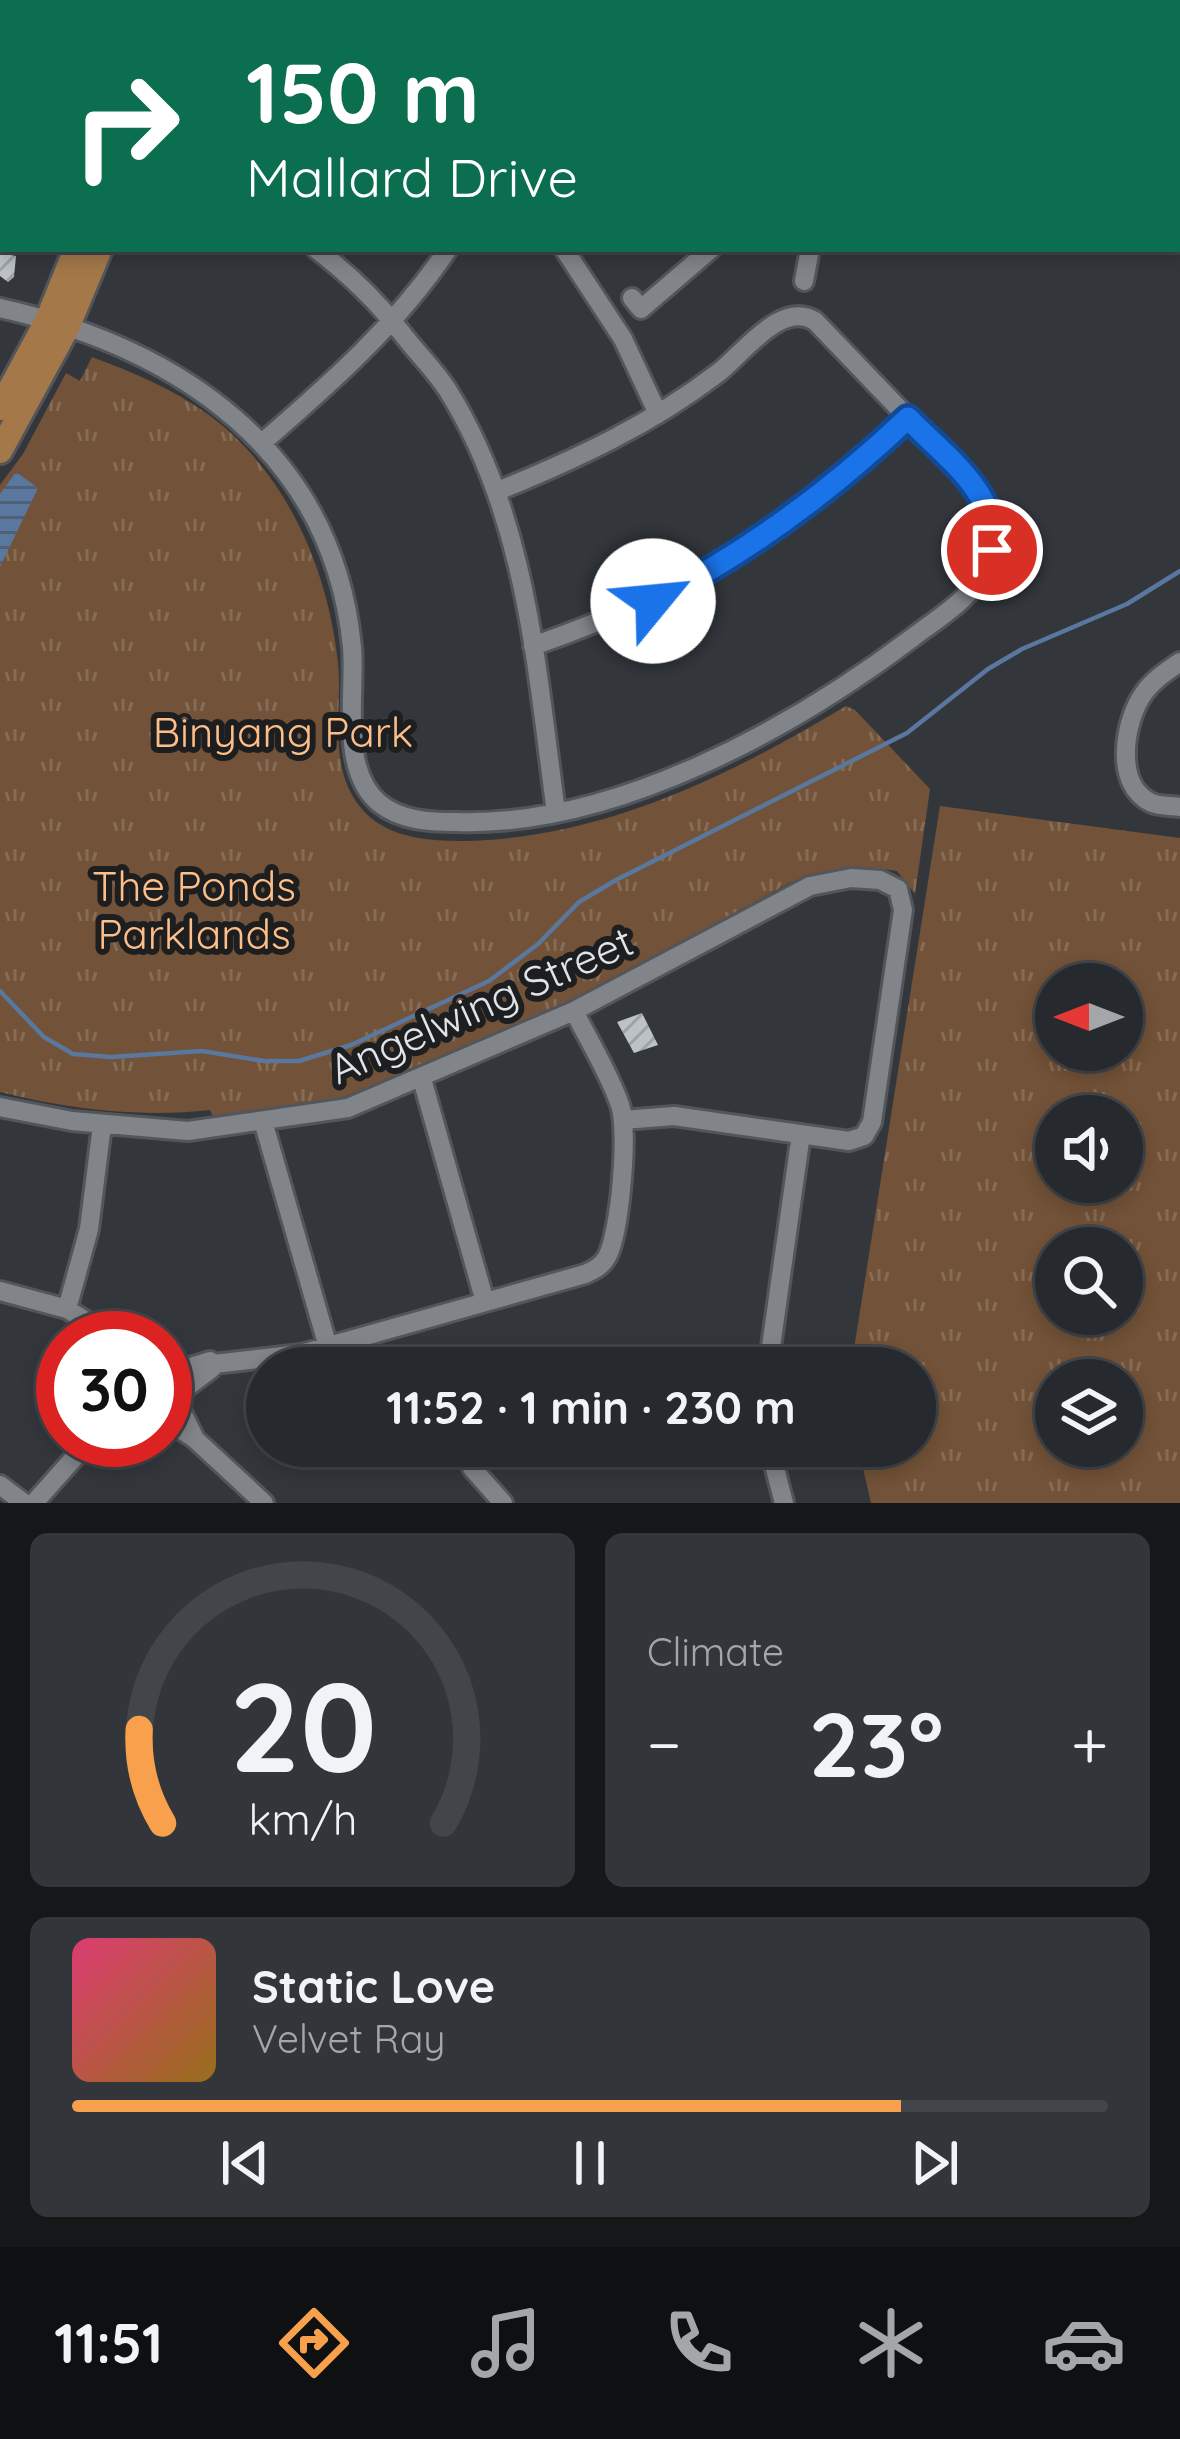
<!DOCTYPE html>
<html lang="en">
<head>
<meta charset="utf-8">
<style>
  :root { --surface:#26292d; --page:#323539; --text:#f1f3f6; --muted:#a4a6aa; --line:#424549; --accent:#f9a04c }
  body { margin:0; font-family:Quicksand,sans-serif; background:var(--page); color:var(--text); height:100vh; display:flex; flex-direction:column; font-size:45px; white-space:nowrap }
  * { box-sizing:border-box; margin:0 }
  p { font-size:39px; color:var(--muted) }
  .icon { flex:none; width:66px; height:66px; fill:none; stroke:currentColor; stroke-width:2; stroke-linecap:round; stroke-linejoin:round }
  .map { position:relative; height:1503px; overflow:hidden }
  .details { display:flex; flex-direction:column; gap:30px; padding:30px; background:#151719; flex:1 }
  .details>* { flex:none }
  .hud { position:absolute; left:0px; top:0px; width:1182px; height:252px; box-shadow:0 6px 18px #0003,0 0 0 3px var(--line); background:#0b6e4f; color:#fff; overflow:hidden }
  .needle { width:78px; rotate:270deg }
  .buttons { position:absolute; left:1035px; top:963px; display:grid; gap:24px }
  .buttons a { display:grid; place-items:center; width:108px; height:108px; border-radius:50%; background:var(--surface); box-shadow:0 6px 18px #0003,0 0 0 3px var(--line); font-size:60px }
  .speed { position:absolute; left:36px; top:1311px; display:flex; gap:24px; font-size:60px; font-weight:700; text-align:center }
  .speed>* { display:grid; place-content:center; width:156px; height:156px; border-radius:50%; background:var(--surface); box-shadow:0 6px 18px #0003,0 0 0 3px var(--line); line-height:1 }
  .speed .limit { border:18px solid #d22; background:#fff; color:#111 }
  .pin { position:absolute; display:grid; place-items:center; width:102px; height:102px; color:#fff; margin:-51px; border:6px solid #fff; border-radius:50%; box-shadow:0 3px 12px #0007 }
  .me { position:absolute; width:132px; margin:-66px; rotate:62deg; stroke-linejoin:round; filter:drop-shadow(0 0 9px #0008) }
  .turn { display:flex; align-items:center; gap:42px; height:252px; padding:0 48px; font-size:54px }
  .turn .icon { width:156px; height:156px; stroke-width:2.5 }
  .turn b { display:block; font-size:84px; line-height:102px }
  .big { font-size:90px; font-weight:700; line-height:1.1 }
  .details .tile { flex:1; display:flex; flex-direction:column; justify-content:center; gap:18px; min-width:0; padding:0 42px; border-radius:18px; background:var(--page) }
  .details .dial { align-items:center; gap:0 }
  .dial svg { height:312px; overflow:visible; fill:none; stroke:var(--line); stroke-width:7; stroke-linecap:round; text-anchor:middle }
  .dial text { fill:var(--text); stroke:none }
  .song { display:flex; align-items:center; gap:36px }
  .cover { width:144px; height:144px; border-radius:18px; background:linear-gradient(135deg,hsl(340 70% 55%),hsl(40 70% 35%)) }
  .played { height:12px; border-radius:6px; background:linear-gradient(90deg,var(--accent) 80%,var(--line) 80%) }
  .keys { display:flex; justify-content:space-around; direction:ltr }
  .heat { display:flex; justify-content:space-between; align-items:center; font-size:66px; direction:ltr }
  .details .tiles { flex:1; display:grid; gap:30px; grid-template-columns:1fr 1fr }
  .tile:last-child { grid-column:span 2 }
  .trip { position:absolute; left:246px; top:1347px; width:690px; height:120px; border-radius:60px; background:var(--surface); box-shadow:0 6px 18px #0003,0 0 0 3px var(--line); font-weight:700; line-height:120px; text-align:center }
  .tab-bar { display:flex; height:192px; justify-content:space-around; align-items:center; background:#0f1012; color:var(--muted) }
  .tab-bar .icon { width:84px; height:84px }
  .tab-bar .active { color:var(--accent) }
  .tab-bar b { font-size:54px; color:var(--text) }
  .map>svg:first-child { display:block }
  .park { fill:url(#park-tufts); fill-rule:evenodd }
  .water { fill:url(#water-rules) }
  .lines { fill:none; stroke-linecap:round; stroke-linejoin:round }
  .stream { stroke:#59779f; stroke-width:4.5 }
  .building { fill:url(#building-hatch) }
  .minor-casing { stroke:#52555a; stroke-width:24 }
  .major-casing { stroke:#52555a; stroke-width:30 }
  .minor { stroke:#81858a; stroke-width:18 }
  .major { stroke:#a47849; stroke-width:24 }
  .route-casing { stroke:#114b97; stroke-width:30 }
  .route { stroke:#1a73e8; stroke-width:21 }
  .labels { text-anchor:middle; stroke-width:12; stroke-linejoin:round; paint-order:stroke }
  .park-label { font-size:42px; fill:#febe88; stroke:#1d1e20 }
  .street-label { font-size:42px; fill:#e1e3e6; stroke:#1d1e20 }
</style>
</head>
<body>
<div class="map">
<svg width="1180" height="1503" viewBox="0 0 1180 1503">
  <defs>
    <pattern id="park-tufts" width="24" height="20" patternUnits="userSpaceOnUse" patternTransform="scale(3)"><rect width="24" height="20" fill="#725238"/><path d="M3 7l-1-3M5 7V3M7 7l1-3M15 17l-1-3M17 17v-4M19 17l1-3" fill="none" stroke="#866b55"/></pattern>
    <pattern id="water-rules" width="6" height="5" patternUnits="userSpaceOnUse" patternTransform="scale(3)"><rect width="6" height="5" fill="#59779f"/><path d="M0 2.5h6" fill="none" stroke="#506076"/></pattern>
    <pattern id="building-hatch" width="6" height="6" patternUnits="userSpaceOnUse" patternTransform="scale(3)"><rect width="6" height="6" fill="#bdc2c8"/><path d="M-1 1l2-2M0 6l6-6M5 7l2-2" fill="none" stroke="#9fa2a7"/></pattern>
  </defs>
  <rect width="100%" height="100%" fill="#33373c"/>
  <path class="park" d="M 275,0 L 539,0 L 282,3 Z
    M 92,357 C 132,372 171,388 206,413 C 285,469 328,568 338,663 C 342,704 331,751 349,789 C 371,836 418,841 465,841 C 604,838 729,776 846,706 L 855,710 L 930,789 L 915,894 L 897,871 C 857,865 827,869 789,883 L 609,982 L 432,1063 L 340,1098 L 214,1119 L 210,1110 C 140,1118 68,1109 0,1092 L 0,485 L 23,454 L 66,373 L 80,381 Z
    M 940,806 L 1180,838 L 1180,1503 L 871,1503 L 858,1446 L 915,1446 L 915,1368 L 851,1368 ZM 1056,984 L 1122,984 L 1122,1050 L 1056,1050 ZM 1056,1116 L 1122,1116 L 1122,1182 L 1056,1182 ZM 1056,1248 L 1122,1248 L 1122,1314 L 1056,1314 ZM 1056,1380 L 1122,1380 L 1122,1446 L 1056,1446 Z"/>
  <path class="water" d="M 16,472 L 38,488 L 0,567 L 0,494 Z"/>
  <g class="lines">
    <path class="stream" d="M 0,991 L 44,1037 L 73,1054 L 111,1057 L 202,1051 L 264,1061 L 299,1061 L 351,1045 L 489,981 L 538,944 L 579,902 L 616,880 L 907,733 L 988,669 L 1022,649 L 1127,604 L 1180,571"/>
  </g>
  <path class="building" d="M 0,253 L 16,256 L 14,277 L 8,282 L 0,276 Z
    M 642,1013 L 658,1045 L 634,1053 L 617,1022 Z"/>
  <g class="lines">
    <defs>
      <path id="minor" d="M 126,0 L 127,3
        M 561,3 L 562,0
        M 662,3 L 663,0
        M 850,3 L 850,0
        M 0,133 L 3,134
        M 316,249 C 349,274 376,300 401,332 C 416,352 433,368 447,389 C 527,517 536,666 556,812
        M 564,249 L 623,339 L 658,414
        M 804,281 L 810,249
        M 632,298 L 641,309 L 711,249
        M 0,308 C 178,348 333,451 352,647 C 356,694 339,769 379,803 C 401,821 430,822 457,822 C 614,827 790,730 912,638 C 937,619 970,599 985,571 C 999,545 995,517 980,493 L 815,321 C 781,300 744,353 718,373 C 650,425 576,459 498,491
        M 263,442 C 331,383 397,325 448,249
        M 533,646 C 690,591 787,533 908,418
        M 1180,662 C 1167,671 1153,680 1144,693 C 1124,720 1113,786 1152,803 C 1159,806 1172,806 1180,807
        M 422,1079 L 485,1302
        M 0,1107 L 72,1121 L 188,1131 L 348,1108 L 574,1011 L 810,886 L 851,878 L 880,880 L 898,889 L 903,910 L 872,1122 L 864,1136 L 849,1141 L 674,1116 L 623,1120
        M 263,1121 L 328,1347
        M 0,1291 L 67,1309 L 113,1338
        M 67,1309 L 89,1229 L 102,1125
        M 768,1368 L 801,1134
        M 165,1375 L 210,1361 L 214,1364 L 301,1354 L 585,1274 C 594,1270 602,1266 607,1257 C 620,1233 629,1131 620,1105 C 609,1073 589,1041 574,1011
        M 178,1394 L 212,1368
        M 176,1400 L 195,1439
        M 165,1419 L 195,1439 L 264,1503
        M 769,1446 L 784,1503
        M 472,1468 L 503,1503
        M 0,1485 L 24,1503
        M 34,1503 L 90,1440"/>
      <path id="major" d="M 168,3 L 169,0
        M 190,3 L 191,0
        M 0,408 L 47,321 L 76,249
        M 0,451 L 67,328 L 100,249"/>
    </defs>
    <use href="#minor" class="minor-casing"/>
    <use href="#major" class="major-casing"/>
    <use href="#minor" class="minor"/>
    <use href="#major" class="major"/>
  </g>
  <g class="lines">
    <defs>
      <path id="route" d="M 653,601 C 749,552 830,492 908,418 C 943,455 1001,494 992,550"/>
    </defs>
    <use href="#route" class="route-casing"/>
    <use href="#route" class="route"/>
  </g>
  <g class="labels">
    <g class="park-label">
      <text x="283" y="747">Binyang Park</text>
      <text x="194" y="901">The Ponds<tspan x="194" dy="48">Parklands</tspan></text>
    </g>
    <g class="street-label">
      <text transform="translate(481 1005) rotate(-24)" y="15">Angelwing Street</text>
    </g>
  </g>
</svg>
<div class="buttons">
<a><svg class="needle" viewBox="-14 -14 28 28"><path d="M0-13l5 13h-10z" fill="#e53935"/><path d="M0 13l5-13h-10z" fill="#a4a6aa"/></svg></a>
<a><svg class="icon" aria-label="sound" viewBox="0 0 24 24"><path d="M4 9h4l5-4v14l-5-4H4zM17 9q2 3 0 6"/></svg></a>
<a><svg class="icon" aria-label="search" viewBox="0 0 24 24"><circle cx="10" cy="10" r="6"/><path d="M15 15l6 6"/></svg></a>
<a><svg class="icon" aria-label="layers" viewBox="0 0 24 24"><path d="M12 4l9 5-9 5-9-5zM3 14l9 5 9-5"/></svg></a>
</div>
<div class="speed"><div class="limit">30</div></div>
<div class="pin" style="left:992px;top:550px;background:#d93025"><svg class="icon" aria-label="arrive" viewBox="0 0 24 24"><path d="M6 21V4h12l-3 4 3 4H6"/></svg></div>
<svg class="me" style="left:653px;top:601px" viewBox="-20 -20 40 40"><circle r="19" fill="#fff"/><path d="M0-13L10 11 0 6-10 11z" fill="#1a73e8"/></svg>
<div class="trip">11:52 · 1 min · 230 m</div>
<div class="hud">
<div class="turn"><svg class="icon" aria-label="right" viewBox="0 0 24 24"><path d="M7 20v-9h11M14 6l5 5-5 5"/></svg><div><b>150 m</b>Mallard Drive</div></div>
</div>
</div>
<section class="details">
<div class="tiles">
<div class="tile dial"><svg viewBox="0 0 100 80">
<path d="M14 69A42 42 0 1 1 86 69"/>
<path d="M14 69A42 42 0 0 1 8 45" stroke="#f9a04c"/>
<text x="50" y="56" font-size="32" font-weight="700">20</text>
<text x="50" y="72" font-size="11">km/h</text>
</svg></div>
<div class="tile"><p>Climate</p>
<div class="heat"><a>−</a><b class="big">23°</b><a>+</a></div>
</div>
<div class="tile">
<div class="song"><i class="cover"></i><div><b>Static Love</b><p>Velvet Ray</p></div></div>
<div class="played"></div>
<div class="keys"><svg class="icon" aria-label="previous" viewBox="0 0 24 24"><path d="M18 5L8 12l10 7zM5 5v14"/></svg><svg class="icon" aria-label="pause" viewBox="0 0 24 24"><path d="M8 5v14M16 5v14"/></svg><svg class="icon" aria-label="next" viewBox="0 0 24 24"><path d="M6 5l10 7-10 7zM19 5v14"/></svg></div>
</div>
</div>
</section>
<nav class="tab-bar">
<b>11:51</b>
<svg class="icon active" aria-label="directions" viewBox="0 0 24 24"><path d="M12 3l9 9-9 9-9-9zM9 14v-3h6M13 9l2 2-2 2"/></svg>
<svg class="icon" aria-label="music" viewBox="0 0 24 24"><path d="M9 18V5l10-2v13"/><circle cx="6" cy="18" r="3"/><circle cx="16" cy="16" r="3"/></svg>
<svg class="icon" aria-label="phone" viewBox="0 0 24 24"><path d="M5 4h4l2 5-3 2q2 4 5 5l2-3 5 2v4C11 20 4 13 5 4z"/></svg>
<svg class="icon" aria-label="climate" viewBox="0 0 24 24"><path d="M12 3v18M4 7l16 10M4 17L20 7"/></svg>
<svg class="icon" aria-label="car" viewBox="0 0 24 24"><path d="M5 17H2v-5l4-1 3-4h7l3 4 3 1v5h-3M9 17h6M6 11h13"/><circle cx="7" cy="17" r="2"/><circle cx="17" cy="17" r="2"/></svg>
</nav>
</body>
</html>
